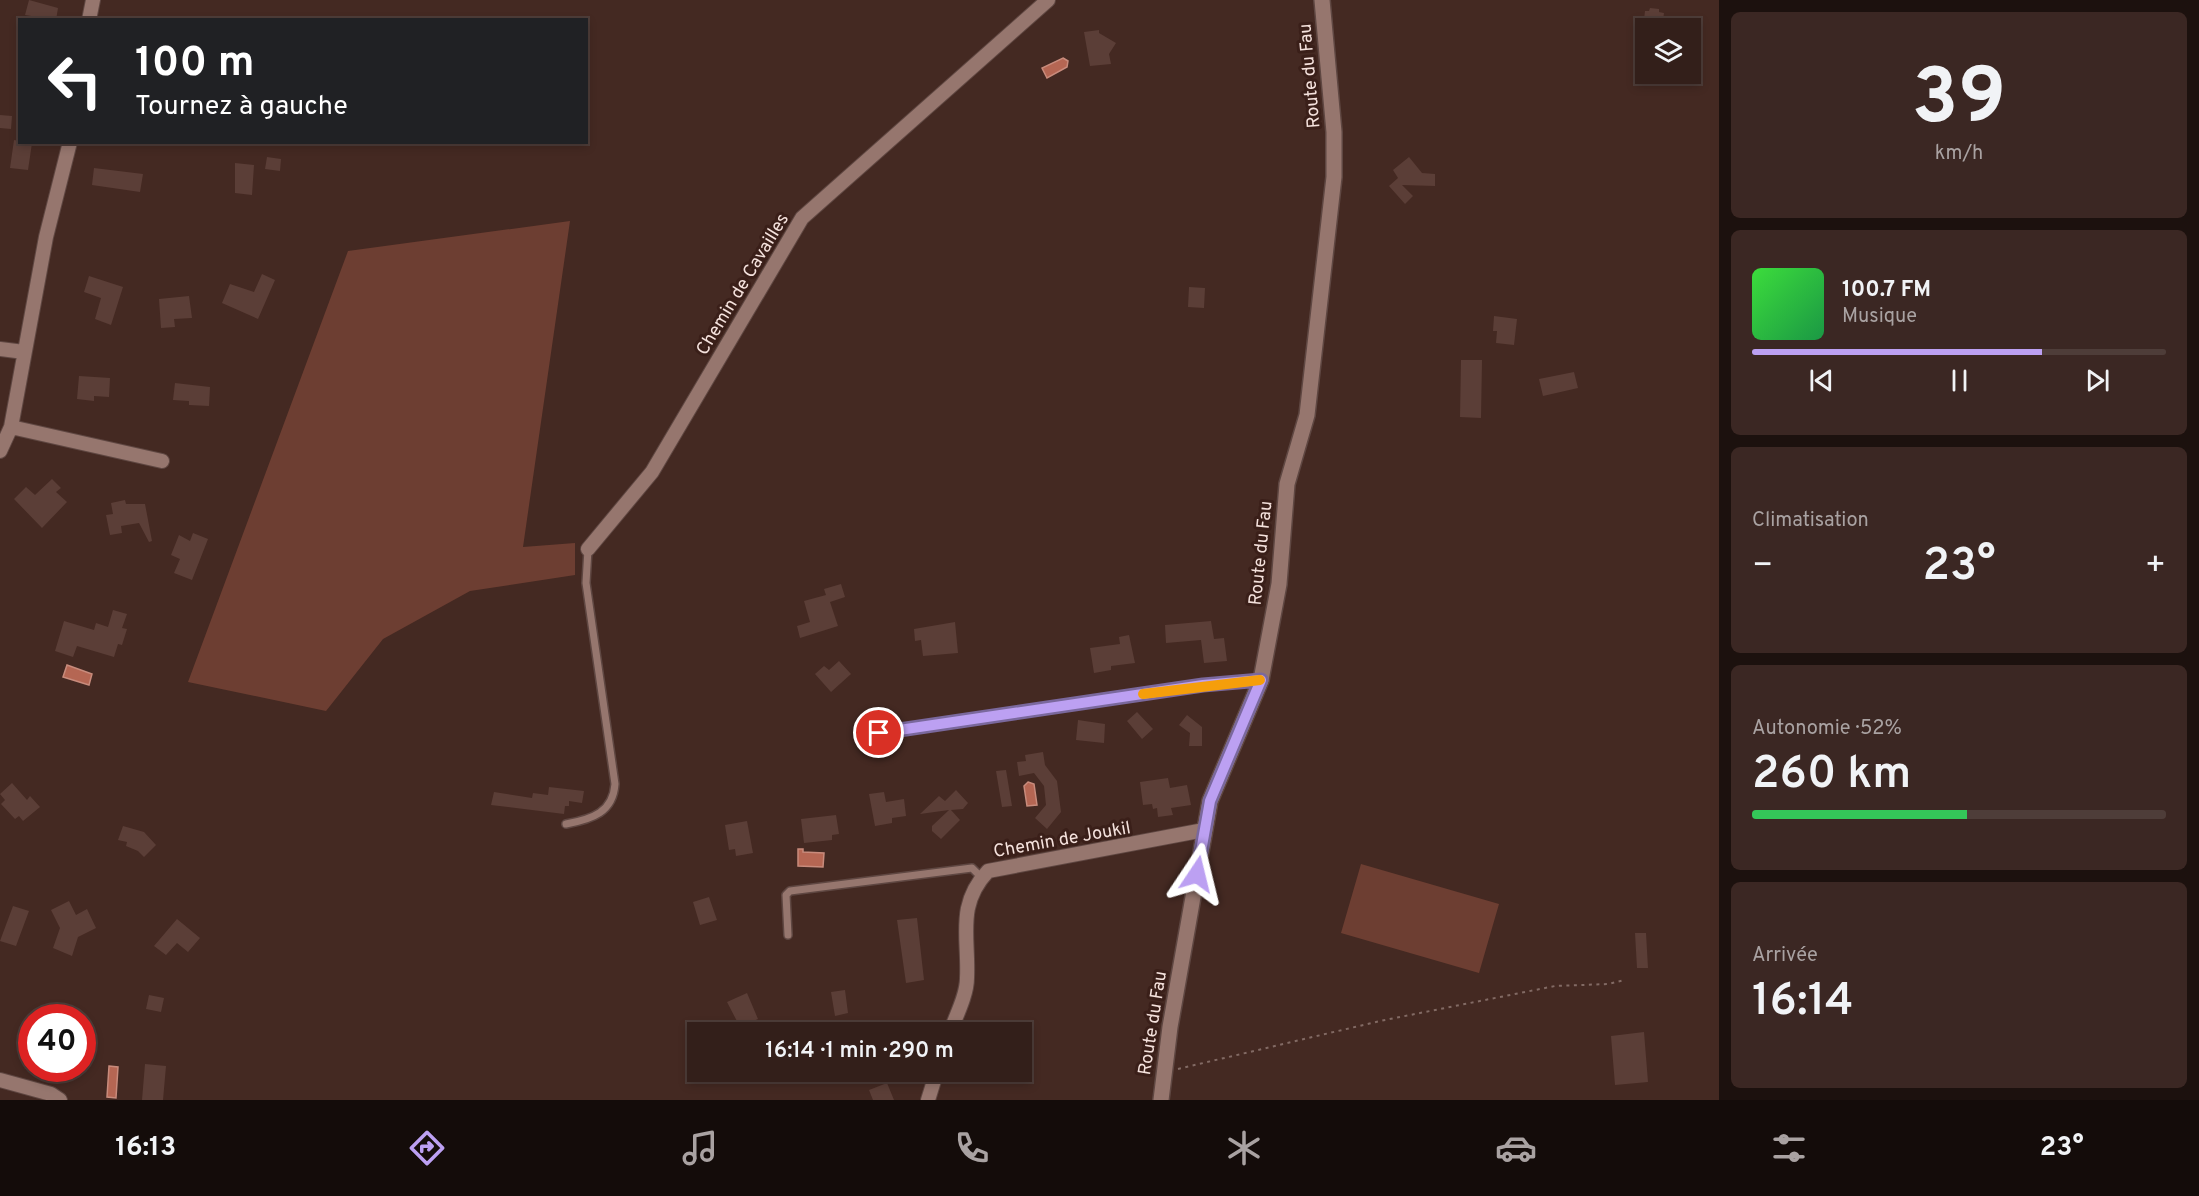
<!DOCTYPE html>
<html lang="fr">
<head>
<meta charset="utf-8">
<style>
  :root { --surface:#331f1a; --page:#3b2723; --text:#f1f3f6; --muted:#a9a2a2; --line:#4e3d39; --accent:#bca0f2 }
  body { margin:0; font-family:Overpass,sans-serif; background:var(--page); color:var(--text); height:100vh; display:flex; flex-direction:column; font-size:22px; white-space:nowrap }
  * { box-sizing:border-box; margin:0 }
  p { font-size:20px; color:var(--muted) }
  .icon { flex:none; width:33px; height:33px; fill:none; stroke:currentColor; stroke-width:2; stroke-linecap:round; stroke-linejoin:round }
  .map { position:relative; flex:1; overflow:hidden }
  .details { display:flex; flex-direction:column; gap:12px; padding:12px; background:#1c110e; width:480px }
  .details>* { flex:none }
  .banner { position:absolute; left:18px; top:18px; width:570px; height:126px; border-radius:0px; box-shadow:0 3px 9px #0003,0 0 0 2px var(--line); background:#202124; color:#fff; overflow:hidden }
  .tools { position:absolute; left:1635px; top:18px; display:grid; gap:12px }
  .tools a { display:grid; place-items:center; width:66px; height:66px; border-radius:0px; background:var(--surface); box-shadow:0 3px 9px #0003,0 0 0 2px var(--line); font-size:30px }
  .speed { position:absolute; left:18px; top:1004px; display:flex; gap:12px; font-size:30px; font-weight:700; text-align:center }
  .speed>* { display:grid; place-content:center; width:78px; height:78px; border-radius:50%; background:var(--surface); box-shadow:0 3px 9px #0003,0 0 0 2px var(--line); line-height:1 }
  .speed .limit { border:9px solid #d22; background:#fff; color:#111 }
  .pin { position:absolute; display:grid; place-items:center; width:51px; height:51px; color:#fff; margin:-26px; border:3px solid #fff; border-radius:50%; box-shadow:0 2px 6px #0007 }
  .me { position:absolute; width:66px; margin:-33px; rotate:10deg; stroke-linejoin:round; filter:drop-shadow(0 0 4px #0008) }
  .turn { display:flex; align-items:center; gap:21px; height:126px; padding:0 18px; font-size:27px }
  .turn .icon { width:78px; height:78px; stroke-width:2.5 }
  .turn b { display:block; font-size:42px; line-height:51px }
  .big { font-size:45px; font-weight:600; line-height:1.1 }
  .details .widget { flex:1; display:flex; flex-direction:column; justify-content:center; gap:9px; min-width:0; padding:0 21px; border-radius:9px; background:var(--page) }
  .details .dial { align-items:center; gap:0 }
  .dial b { font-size:78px; line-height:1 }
  .song { display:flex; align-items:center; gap:18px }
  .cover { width:72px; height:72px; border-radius:9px; background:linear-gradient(135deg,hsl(120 70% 55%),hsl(140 70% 35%)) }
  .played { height:6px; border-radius:3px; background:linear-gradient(90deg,var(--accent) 70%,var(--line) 70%) }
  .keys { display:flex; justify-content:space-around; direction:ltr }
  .heat { display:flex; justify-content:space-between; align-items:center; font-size:33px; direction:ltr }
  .charge { height:9px; border-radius:4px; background:linear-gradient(90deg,#34c759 52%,var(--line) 0) }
  .trip { position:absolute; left:687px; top:1022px; width:345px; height:60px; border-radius:0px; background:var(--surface); box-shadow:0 3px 9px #0003,0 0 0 2px var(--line); font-weight:600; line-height:60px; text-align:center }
  .dock { display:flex; height:96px; justify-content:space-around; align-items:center; background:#140c0a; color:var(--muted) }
  .dock .icon { width:42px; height:42px }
  .dock .selected { color:var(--accent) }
  .dock b { font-size:27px; color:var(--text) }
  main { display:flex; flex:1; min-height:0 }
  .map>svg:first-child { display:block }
  .green { fill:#6d3e32 }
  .water { fill:#b56653; stroke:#c88b7c; stroke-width:1.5 }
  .building { fill:#5b3e37 }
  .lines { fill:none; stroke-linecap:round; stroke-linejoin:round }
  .service-casing { stroke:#5f4742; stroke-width:10 }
  .minor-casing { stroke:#5f4742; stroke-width:16 }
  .tertiary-casing { stroke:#5f4742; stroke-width:18 }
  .path { stroke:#826a64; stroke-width:2; stroke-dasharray:3 4.5; stroke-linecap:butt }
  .service { stroke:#96766e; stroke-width:7 }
  .minor { stroke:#96766e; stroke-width:14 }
  .tertiary { stroke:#96766e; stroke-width:15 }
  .route-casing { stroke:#7a689d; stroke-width:15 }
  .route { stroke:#bca0f2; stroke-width:10 }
  .slow { stroke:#f59e0b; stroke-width:10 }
  .labels { text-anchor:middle; stroke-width:6; stroke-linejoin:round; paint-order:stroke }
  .street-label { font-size:18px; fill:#f5e2dd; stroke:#3a1f19 }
</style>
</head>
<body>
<main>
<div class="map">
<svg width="1719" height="1100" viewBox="0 0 1719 1100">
  <rect width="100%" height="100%" fill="#442922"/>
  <path class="green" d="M 570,221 L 523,547 L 575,543 L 575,575 L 470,591 L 383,639 L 326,711 L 188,682 L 348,251 Z
    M 1361,864 L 1499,904 L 1479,973 L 1341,933 Z"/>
  <path class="water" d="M 1063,58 L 1068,61 L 1067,67 L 1047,78 L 1042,68 Z
    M 67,665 L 92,674 L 89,685 L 63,677 Z
    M 1028,782 L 1034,784 L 1037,805 L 1027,806 L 1024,786 Z
    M 798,849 L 803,849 L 803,852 L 824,853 L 823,867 L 798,866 Z
    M 109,1066 L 118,1067 L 116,1098 L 107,1097 Z"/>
  <path class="building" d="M 29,0 L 58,8 L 56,20 L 25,15 Z
    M 1650,8 L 1659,9 L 1659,12 L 1664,13 L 1662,28 L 1643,28 L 1645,11 L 1649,11 Z
    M 1099,30 L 1099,33 L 1116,43 L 1109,54 L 1111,64 L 1090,66 L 1084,32 Z
    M 0,115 L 12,116 L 11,129 L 0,128 Z
    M 14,140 L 32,143 L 28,170 L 10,168 Z
    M 267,157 L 281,159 L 280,171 L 265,169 Z
    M 1409,157 L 1422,173 L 1435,174 L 1435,186 L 1402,185 L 1413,196 L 1405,204 L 1389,186 L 1398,178 L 1393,170 Z
    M 235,163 L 254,165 L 252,195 L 235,193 Z
    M 94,168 L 143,174 L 140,192 L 92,185 Z
    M 262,274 L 275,280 L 258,319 L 222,303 L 230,284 L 254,292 Z
    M 89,276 L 123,287 L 111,325 L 95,319 L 101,298 L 84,292 Z
    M 1189,287 L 1205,288 L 1204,308 L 1188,307 Z
    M 189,296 L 192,318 L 174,319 L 175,327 L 161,328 L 159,299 Z
    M 1494,316 L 1517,319 L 1514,345 L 1496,343 L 1497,331 L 1493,331 Z
    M 1461,360 L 1482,360 L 1481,418 L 1460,417 Z
    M 1574,372 L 1578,388 L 1543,396 L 1539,379 Z
    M 79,376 L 110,378 L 109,397 L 94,396 L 94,401 L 77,399 Z
    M 175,383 L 210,387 L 209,406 L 189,405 L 189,401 L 173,400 Z
    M 52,479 L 61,488 L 56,492 L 67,502 L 42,528 L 14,499 L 26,487 L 35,495 Z
    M 125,500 L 126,504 L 145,504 L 152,541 L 149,542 L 139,523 L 121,526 L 122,533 L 110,535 L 106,515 L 113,514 L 111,503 Z
    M 193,533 L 208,539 L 192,580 L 174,573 L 180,559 L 171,555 L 179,535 L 190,541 Z
    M 841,584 L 845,597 L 830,602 L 838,626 L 800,638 L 797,626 L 810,622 L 804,601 L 826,595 L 824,589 Z
    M 113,610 L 127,614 L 122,628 L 127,629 L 122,645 L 118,644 L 114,657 L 77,646 L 73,657 L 55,651 L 64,621 L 94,630 L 96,623 L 108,627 Z
    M 1211,621 L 1214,639 L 1224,638 L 1227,661 L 1204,663 L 1201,640 L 1166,643 L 1165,625 Z
    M 955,622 L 958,653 L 923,656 L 921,640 L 915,641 L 914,629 Z
    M 1129,635 L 1135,663 L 1111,666 L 1111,670 L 1094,673 L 1090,648 L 1120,644 L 1119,637 Z
    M 839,661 L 851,674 L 831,692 L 815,674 L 824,666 L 829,670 Z
    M 1137,712 L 1153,729 L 1142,739 L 1127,721 Z
    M 1187,715 L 1202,727 L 1202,746 L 1189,746 L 1190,733 L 1179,725 Z
    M 1078,720 L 1105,724 L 1104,743 L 1076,740 Z
    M 1043,752 L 1045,765 L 1057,781 L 1061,812 L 1047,829 L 1035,818 L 1046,805 L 1044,786 L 1034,773 L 1019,776 L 1017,762 L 1026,761 L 1025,755 Z
    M 1006,770 L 1012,806 L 1002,807 L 996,771 Z
    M 1168,778 L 1170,788 L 1187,785 L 1191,805 L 1171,808 L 1173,815 L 1158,817 L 1157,808 L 1153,809 L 1152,804 L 1143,805 L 1140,782 Z
    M 12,783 L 27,800 L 30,796 L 40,807 L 23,821 L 19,816 L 15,819 L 1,804 L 5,800 L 0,794 Z
    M 549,787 L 584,791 L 582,803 L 569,801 L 569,806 L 565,806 L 564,814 L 491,805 L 494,792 L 532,798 L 533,793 L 548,795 Z
    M 956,790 L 968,803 L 963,809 L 951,810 L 960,820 L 941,839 L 932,831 L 932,826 L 949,810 L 920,814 L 939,796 L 945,801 Z
    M 884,792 L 886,802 L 904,799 L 906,816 L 892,818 L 892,823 L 875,826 L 869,794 Z
    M 836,815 L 839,834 L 832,835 L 832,840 L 804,843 L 801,819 Z
    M 747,821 L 753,853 L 736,856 L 735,849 L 729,850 L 725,825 Z
    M 123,826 L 144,832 L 156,845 L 144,857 L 138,851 L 126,846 L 127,842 L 118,840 Z
    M 709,897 L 717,920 L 700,925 L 693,902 Z
    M 69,901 L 76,915 L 87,909 L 96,928 L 78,937 L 72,956 L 53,948 L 60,928 L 51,910 Z
    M 13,906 L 29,911 L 16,946 L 0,941 Z
    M 917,918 L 924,980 L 906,983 L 897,920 Z
    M 177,919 L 200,938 L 188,952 L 177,943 L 166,955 L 154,946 Z
    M 1635,933 L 1646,933 L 1648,968 L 1637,968 Z
    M 845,990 L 848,1013 L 835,1016 L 831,992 Z
    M 747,993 L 758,1019 L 740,1027 L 727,1002 Z
    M 149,995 L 164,998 L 161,1012 L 146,1009 Z
    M 1644,1032 L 1648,1082 L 1615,1085 L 1611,1036 Z
    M 145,1064 L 166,1066 L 163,1100 L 142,1100 Z
    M 24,1068 L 60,1068 L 56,1081 Z
    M 887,1083 L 894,1100 L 873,1100 L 869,1090 Z"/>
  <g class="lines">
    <defs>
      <path id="service" d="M 879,733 L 1203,685 L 1261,680
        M 566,824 C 593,819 613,812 615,784 L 586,583 L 588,549
        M 788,935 L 786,895 L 790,891 L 972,868 L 981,877"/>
      <path id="minor" d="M 89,20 L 93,0
        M 0,349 L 24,352
        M 11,427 L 162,461
        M 0,451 L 11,427 L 46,237 L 70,142
        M 588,549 L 652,472 L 802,218 L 1048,0
        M 950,1032 C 956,1016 967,995 967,978 C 969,937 956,905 988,871 L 1204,830
        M 0,1080 L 51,1094 L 60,1100
        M 928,1100 L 937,1071"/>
      <path id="tertiary" d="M 1161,1100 L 1170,1027 L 1210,801 L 1261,680 L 1279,584 L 1287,484 L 1307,415 L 1334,177 L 1334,132 L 1322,0"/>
    </defs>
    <use href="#service" class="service-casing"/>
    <use href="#minor" class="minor-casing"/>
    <use href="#tertiary" class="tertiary-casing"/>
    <path class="path" d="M 1178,1069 L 1380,1021 L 1555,986 L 1608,984 L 1625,980"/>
    <use href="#service" class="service"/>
    <use href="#minor" class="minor"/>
    <use href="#tertiary" class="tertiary"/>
  </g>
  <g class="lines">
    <defs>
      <path id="route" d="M 879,733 L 1203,685 L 1261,680 L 1210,801 L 1197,874"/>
    </defs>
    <use href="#route" class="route-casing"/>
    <use href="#route" class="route"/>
    <path class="slow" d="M 1143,694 L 1260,680"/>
  </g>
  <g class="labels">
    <g class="street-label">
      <text transform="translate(1309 76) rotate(-95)" y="6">Route du Fau</text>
      <text transform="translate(742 284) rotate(-59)" y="6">Chemin de Cavailles</text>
      <text transform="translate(1260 553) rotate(-84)" y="6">Route du Fau</text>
      <text transform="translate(1062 839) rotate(-10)" y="6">Chemin de Joukil</text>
      <text transform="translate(1152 1023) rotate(-81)" y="6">Route du Fau</text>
    </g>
  </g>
</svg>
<div class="tools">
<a><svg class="icon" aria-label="layers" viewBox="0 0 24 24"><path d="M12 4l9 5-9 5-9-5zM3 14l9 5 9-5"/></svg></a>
</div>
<div class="speed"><div class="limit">40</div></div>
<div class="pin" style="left:879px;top:733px;background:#d93025"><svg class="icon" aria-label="arrive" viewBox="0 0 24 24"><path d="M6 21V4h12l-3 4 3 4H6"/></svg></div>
<svg class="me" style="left:1197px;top:874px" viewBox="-20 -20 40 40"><path d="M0-17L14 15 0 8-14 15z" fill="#bca0f2" stroke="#fff" stroke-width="4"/></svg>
<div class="trip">16:14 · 1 min · 290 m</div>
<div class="banner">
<div class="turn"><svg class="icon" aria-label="left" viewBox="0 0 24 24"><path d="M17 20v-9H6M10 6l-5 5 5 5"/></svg><div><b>100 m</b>Tournez à gauche</div></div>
</div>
</div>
<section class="details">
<div class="widget dial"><b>39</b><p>km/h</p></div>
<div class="widget">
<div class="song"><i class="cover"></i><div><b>100.7 FM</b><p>Musique</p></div></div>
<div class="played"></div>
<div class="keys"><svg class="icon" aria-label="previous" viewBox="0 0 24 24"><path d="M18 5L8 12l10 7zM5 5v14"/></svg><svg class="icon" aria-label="pause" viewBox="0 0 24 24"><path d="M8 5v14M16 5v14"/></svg><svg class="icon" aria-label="next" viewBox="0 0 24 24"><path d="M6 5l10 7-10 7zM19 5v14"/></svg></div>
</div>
<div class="widget"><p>Climatisation</p>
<div class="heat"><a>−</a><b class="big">23°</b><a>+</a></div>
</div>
<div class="widget"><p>Autonomie · 52%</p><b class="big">260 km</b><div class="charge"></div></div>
<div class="widget"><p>Arrivée</p><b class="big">16:14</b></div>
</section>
</main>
<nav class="dock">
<b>16:13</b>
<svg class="icon selected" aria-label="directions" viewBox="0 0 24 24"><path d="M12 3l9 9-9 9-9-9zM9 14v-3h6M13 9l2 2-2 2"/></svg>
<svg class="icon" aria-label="music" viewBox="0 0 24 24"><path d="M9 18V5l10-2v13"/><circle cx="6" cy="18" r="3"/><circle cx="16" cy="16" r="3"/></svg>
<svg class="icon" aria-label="phone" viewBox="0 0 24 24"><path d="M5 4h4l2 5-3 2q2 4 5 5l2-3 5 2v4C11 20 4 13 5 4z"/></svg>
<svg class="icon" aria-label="climate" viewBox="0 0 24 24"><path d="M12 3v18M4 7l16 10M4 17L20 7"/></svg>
<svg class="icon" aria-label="car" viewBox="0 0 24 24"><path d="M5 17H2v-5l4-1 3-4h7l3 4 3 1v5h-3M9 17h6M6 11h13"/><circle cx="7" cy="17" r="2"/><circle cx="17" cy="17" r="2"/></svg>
<svg class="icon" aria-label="filters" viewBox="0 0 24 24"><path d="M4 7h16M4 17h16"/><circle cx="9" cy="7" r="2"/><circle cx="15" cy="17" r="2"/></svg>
<b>23°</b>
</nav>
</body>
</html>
